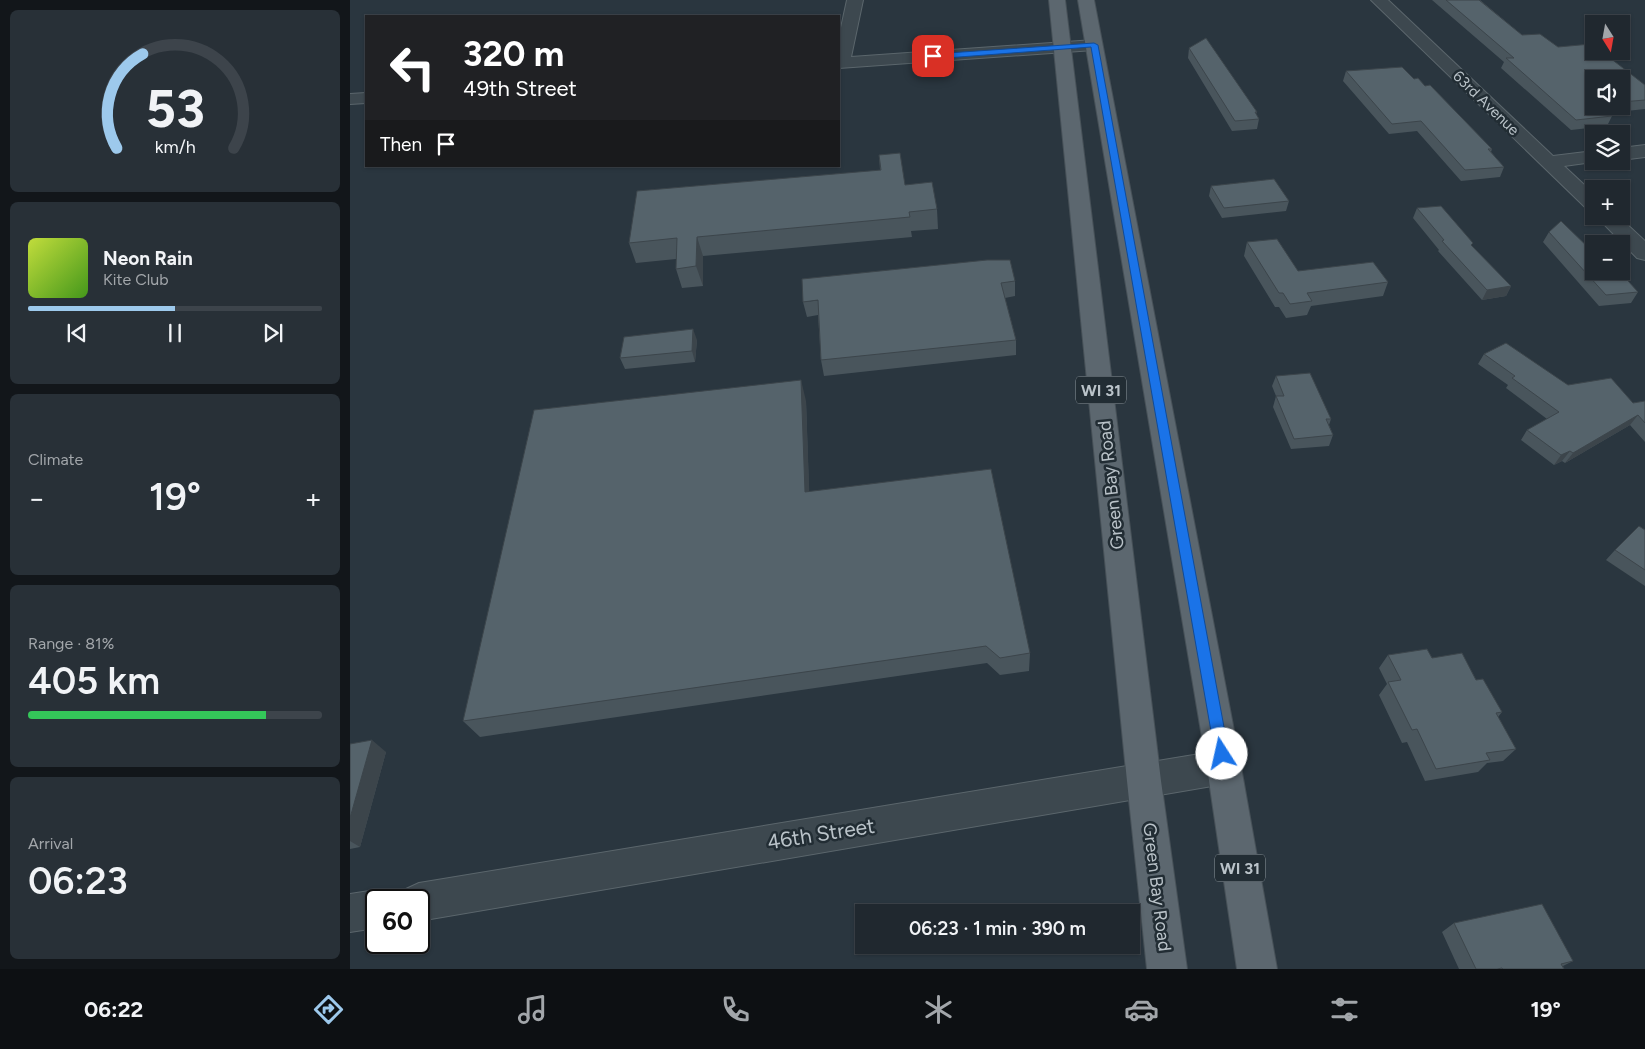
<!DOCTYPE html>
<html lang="en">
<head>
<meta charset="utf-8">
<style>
  :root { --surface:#20282f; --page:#283037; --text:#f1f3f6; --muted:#a2a6aa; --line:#3d444b; --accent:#9dc9ec }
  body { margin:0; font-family:Figtree,sans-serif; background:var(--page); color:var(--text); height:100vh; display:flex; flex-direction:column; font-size:19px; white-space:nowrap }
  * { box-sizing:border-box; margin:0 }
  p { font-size:16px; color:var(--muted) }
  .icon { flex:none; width:28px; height:28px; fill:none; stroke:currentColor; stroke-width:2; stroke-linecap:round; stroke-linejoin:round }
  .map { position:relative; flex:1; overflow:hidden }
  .drawer { display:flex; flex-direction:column; gap:10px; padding:10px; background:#12161a; width:350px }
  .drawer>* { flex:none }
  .guide { position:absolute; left:15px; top:15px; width:475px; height:152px; border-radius:0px; box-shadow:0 1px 4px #0004,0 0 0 1px var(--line); background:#202124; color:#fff; overflow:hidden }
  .needle { width:32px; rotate:169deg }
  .fabs { position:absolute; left:1235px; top:15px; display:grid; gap:10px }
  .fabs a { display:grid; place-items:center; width:45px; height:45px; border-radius:0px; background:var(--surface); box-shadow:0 1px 4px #0004,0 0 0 1px var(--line); font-size:25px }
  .speed { position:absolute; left:15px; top:889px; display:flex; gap:10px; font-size:25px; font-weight:700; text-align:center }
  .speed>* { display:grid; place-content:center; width:65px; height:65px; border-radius:50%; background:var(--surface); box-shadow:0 1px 4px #0004,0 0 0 1px var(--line); line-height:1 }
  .speed .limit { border:2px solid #111; border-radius:8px; background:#fff; color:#111 }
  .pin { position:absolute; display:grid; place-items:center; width:42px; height:42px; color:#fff; margin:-21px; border-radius:10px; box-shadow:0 2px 8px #0006 }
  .me { position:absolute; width:55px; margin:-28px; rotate:350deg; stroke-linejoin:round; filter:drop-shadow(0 0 4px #0008) }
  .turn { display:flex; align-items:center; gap:18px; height:105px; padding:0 15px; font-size:22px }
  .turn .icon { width:65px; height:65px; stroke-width:2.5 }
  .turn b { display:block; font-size:35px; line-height:42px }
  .then { display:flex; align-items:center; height:48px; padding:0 15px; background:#0003; gap:10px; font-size:19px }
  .big { font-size:38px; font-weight:600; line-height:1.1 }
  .drawer .tile { flex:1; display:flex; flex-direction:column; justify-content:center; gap:8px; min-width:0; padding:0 18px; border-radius:8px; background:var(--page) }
  .drawer .dial { align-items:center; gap:0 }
  .dial svg { height:130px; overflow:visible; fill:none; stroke:var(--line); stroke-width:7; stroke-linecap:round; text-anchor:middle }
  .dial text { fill:var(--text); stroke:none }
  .song { display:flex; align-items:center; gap:15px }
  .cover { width:60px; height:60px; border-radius:8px; background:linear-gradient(135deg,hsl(70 70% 55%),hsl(100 70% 35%)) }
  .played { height:5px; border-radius:2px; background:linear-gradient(90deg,var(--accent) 50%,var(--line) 50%) }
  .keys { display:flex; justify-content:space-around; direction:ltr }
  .heat { display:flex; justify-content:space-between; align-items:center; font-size:28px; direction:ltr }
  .charge { height:8px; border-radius:4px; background:linear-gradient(90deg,#34c759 81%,var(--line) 0) }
  .trip { position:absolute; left:505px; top:904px; width:285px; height:50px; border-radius:0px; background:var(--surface); box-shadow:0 1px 4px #0004,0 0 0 1px var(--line); font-weight:600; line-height:50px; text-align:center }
  .tab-bar { display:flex; height:80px; justify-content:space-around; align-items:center; background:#0d1013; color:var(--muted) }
  .tab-bar .icon { width:35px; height:35px }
  .tab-bar .on { color:var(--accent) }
  .tab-bar b { font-size:22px; color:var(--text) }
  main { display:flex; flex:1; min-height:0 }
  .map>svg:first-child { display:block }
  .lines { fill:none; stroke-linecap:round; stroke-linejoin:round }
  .minor-casing { stroke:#5b666c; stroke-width:2 }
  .primary-casing { stroke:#475158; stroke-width:2 }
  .minor { fill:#3d484f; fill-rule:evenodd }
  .primary { fill:#5c676f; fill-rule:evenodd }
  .wall { fill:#49555c; fill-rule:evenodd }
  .shaded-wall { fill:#3c454b }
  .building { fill:#55636b; stroke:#3c454b }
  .route { fill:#1a73e8; stroke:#114b97 }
  .labels { text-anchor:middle; stroke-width:5; stroke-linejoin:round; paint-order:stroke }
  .far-street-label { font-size:15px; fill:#bac3c9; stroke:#222d34 }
  .shield { fill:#222d34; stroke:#8c969c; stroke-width:1 }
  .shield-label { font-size:16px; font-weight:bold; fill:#bac3c9 }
  .street-label { font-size:18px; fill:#bac3c9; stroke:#222d34 }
  .near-street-label { font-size:21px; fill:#bac3c9; stroke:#222d34 }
</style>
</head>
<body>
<main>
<section class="drawer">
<div class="tile dial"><svg viewBox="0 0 100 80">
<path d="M14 69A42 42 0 1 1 86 69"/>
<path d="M14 69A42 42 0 0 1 30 11" stroke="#9dc9ec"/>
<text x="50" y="56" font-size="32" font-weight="700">53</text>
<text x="50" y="72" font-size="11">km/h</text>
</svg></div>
<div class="tile">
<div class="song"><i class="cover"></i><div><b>Neon Rain</b><p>Kite Club</p></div></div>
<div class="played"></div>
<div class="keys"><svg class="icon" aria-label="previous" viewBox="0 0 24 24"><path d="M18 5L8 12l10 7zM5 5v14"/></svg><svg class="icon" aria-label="pause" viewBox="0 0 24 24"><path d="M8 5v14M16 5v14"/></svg><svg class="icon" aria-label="next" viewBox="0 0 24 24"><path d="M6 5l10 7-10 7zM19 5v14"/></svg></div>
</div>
<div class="tile"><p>Climate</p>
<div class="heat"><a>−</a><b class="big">19°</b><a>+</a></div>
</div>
<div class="tile"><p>Range · 81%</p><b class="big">405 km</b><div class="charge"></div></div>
<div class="tile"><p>Arrival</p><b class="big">06:23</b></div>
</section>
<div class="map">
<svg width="1295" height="969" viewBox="0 0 1295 969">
  <rect width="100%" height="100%" fill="#2a363f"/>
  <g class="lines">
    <defs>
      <path id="minor" d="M 497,0 L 513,0 L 501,57 L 744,40 L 750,42 L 752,45 L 750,48 L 744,50 L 489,68 L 489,37 Z
        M 1021,0 L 1038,0 L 1203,156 L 1244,151 L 1244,161 L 1250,161 L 1214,166 L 1244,194 L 1244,211 L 1237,209 Z
        M 16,93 L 16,103 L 0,104 L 0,94 Z
        M 1295,145 L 1295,157 L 1271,160 L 1271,148 Z
        M 1246,216 L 1268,216 L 1295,241 L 1295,260 L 1287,258 Z
        M 874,750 L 886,755 L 891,767 L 886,779 L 874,784 L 69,921 L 69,900 L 51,900 L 56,889 L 69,883 Z
        M 26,890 L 40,895 L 41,900 L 26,900 L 26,928 L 0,932 L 0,894 Z"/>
      <path id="primary" d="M 699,0 L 715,0 L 811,781 L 837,969 L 797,969 L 777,781 Z
        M 728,0 L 744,0 L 891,767 L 927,969 L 887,969 L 857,767 Z"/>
    </defs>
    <use href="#minor" class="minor-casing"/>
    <use href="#primary" class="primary-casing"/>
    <use href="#minor" class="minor"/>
    <use href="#primary" class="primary"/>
  </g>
  <path class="wall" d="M 1082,0 L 1130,0 L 1172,35 L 1208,47 L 1295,85 L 1295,109 L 1258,113 L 1262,116 L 1257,126 L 1221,130 L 1151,68 L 1154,62 ZM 1271,79 L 1271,106 L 1244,106 Z
    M 839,48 L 907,112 L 906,114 L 909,119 L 907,129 L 882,131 L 838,58 Z
    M 996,71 L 1142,149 L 1141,152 L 1154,167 L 1150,177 L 1111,181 L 1067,131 L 1039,134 L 993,81 Z
    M 529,155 L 555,185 L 587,209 L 588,229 L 561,231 L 562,237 L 353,256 L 353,286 L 332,288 L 326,269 L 326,259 L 286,263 L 279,243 L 530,170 Z
    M 861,186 L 939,201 L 936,211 L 872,218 L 859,196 Z
    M 1067,208 L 1122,246 L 1161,286 L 1156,296 L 1132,300 L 1088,251 L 1089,250 L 1063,218 Z
    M 1199,232 L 1244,271 L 1288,292 L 1281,303 L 1249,306 L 1193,242 Z
    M 897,242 L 948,271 L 1038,282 L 1033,296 L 961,306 L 957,315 L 936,318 L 929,307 L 925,307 L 894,256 Z
    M 665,281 L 665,296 L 655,298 L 666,340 L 666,355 L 474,376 L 471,360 L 468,315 L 457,317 L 453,302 Z
    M 347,340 L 345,362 L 275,369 L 270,358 Z
    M 1134,354 L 1218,385 L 1283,403 L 1295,401 L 1295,442 L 1280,425 L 1215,463 L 1212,461 L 1204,465 L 1171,440 L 1177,430 L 1197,419 L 1156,388 L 1158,385 L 1128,364 Z
    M 926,376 L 981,419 L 979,425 L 983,435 L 979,446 L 941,449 L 923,407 L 926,396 L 922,386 Z
    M 456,401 L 459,491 L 680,653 L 679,671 L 650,675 L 637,663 L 130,737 L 113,721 Z
    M 1295,530 L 1295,586 L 1256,560 L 1265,550 Z
    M 1038,655 L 1082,658 L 1126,680 L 1152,712 L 1148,717 L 1166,749 L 1153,761 L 1137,763 L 1128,772 L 1075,781 L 1057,742 L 1052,743 L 1029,695 L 1037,684 L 1029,668 Z
    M 0,744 L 36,752 L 10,847 L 0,849 Z
    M 1104,923 L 1223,961 L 1213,966 L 1214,969 L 1109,969 L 1092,932 Z"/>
  <path class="shaded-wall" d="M 347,237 L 353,256 L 353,286 L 346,266 Z
    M 1161,286 L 1156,296 L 1132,300 L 1137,290 Z
    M 343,329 L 347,340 L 345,362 L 342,351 Z
    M 451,380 L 456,401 L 460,511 L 455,492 Z
    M 1288,415 L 1280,425 L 1215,463 L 1223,453 Z
    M 1220,451 L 1212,461 L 1204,465 L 1211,455 Z
    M 22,740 L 36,752 L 10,847 L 0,841 L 0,818 Z"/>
  <path class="building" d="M 1096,0 L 1129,0 L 1172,35 L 1190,34 L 1208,47 L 1241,44 L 1244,46 L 1244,51 L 1251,51 L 1295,85 L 1295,100 L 1271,102 L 1271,79 L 1244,79 L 1244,106 L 1250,106 L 1262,116 L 1226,120 L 1156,58 L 1164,58 Z
    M 856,38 L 907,112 L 905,112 L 909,119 L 885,121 L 839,48 Z
    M 1052,67 L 1064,79 L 1068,78 L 1075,86 L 1080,85 L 1142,149 L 1138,149 L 1154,167 L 1115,170 L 1071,121 L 1042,124 L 996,71 Z
    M 550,153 L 555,185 L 582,182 L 587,209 L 559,212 L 560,217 L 347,237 L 346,266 L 326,269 L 327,238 L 279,243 L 287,191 L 531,170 L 529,155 Z
    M 924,179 L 939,201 L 874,208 L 861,186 Z
    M 1091,206 L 1123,243 L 1121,245 L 1161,286 L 1137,290 L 1092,241 L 1094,240 L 1067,208 Z
    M 1211,221 L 1244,253 L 1244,271 L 1269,271 L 1288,292 L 1256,295 L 1199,232 Z
    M 927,239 L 948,271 L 1023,262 L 1038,282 L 957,293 L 962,301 L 940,304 L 933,293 L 929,293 L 897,242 Z
    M 637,260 L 660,260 L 665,281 L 651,283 L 666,340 L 471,360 L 468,300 L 453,302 L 452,279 Z
    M 343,329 L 342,351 L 270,358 L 274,337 Z
    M 1156,343 L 1218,385 L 1261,378 L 1283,403 L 1295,401 L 1295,423 L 1288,415 L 1223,453 L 1220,451 L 1211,455 L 1177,430 L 1209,412 L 1162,378 L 1165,376 L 1134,354 Z
    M 960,373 L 981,419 L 976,419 L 983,435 L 944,439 L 926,396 L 934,396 L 926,376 Z
    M 451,380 L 455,492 L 641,469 L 680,653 L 650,658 L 636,646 L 113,721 L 184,410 Z
    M 1289,526 L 1295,530 L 1295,570 L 1265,550 Z
    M 1077,649 L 1082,658 L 1112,653 L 1126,680 L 1133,679 L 1152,712 L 1146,713 L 1166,749 L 1136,753 L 1140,760 L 1086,769 L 1067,729 L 1062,730 L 1038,682 L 1051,680 L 1038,655 Z
    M 22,740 L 0,818 L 0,744 Z
    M 1192,904 L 1223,961 L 1211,964 L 1214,969 L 1153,969 L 1152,968 L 1147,969 L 1126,969 L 1104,923 Z"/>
  <path class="route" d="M 744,43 L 748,45 L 879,754 L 877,759 L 872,761 L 867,759 L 865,754 L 741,47 L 583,59 L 580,56 L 583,54 Z"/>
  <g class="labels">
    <g class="far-street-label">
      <text transform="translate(1136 103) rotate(44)" y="5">63rd Avenue</text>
    </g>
    <g class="shield">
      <rect x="726" y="376.5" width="50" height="27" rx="4"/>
      <rect x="865" y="854.5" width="50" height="27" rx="4"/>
    </g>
    <g class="shield-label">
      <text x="751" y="396">WI 31</text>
      <text x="890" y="874">WI 31</text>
    </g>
    <g class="street-label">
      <text transform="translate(761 485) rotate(-96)" y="6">Green Bay Road</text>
      <text transform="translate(807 887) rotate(83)" y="6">Green Bay Road</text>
    </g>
    <g class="near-street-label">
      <text transform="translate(471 834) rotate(-9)" y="7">46th Street</text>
    </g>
  </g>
</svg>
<div class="fabs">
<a><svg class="needle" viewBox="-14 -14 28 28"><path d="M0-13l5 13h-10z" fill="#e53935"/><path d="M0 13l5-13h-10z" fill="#a2a6aa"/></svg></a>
<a><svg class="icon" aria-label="sound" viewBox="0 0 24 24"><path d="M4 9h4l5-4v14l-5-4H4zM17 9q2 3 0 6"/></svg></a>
<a><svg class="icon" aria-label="layers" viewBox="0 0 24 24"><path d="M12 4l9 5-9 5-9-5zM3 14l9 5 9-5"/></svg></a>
<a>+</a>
<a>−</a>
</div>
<div class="speed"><div class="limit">60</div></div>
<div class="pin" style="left:583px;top:56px;background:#d93025"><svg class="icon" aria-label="arrive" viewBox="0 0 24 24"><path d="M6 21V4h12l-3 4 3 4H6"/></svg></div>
<svg class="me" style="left:872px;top:754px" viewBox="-20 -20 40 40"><circle r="19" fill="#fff"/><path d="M0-13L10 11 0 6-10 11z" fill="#1a73e8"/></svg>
<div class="trip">06:23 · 1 min · 390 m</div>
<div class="guide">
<div class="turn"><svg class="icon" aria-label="left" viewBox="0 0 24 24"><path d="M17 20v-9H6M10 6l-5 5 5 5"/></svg><div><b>320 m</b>49th Street</div></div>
<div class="then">Then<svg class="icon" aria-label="arrive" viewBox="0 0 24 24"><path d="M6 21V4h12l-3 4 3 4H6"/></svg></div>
</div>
</div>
</main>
<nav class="tab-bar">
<b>06:22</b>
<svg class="icon on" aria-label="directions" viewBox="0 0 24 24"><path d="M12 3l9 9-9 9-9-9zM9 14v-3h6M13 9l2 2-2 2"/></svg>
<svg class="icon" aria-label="music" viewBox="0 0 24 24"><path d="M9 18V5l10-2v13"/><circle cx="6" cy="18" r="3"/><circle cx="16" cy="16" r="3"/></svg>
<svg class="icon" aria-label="phone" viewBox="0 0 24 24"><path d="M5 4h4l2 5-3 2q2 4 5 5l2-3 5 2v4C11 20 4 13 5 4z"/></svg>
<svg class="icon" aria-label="climate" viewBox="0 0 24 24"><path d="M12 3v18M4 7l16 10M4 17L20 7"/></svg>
<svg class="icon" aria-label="car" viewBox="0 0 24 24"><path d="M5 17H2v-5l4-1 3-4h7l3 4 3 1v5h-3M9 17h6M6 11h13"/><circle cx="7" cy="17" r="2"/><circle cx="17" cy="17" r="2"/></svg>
<svg class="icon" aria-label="filters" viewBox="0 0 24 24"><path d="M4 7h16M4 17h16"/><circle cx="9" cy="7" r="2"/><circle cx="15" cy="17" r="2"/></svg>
<b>19°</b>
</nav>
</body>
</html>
